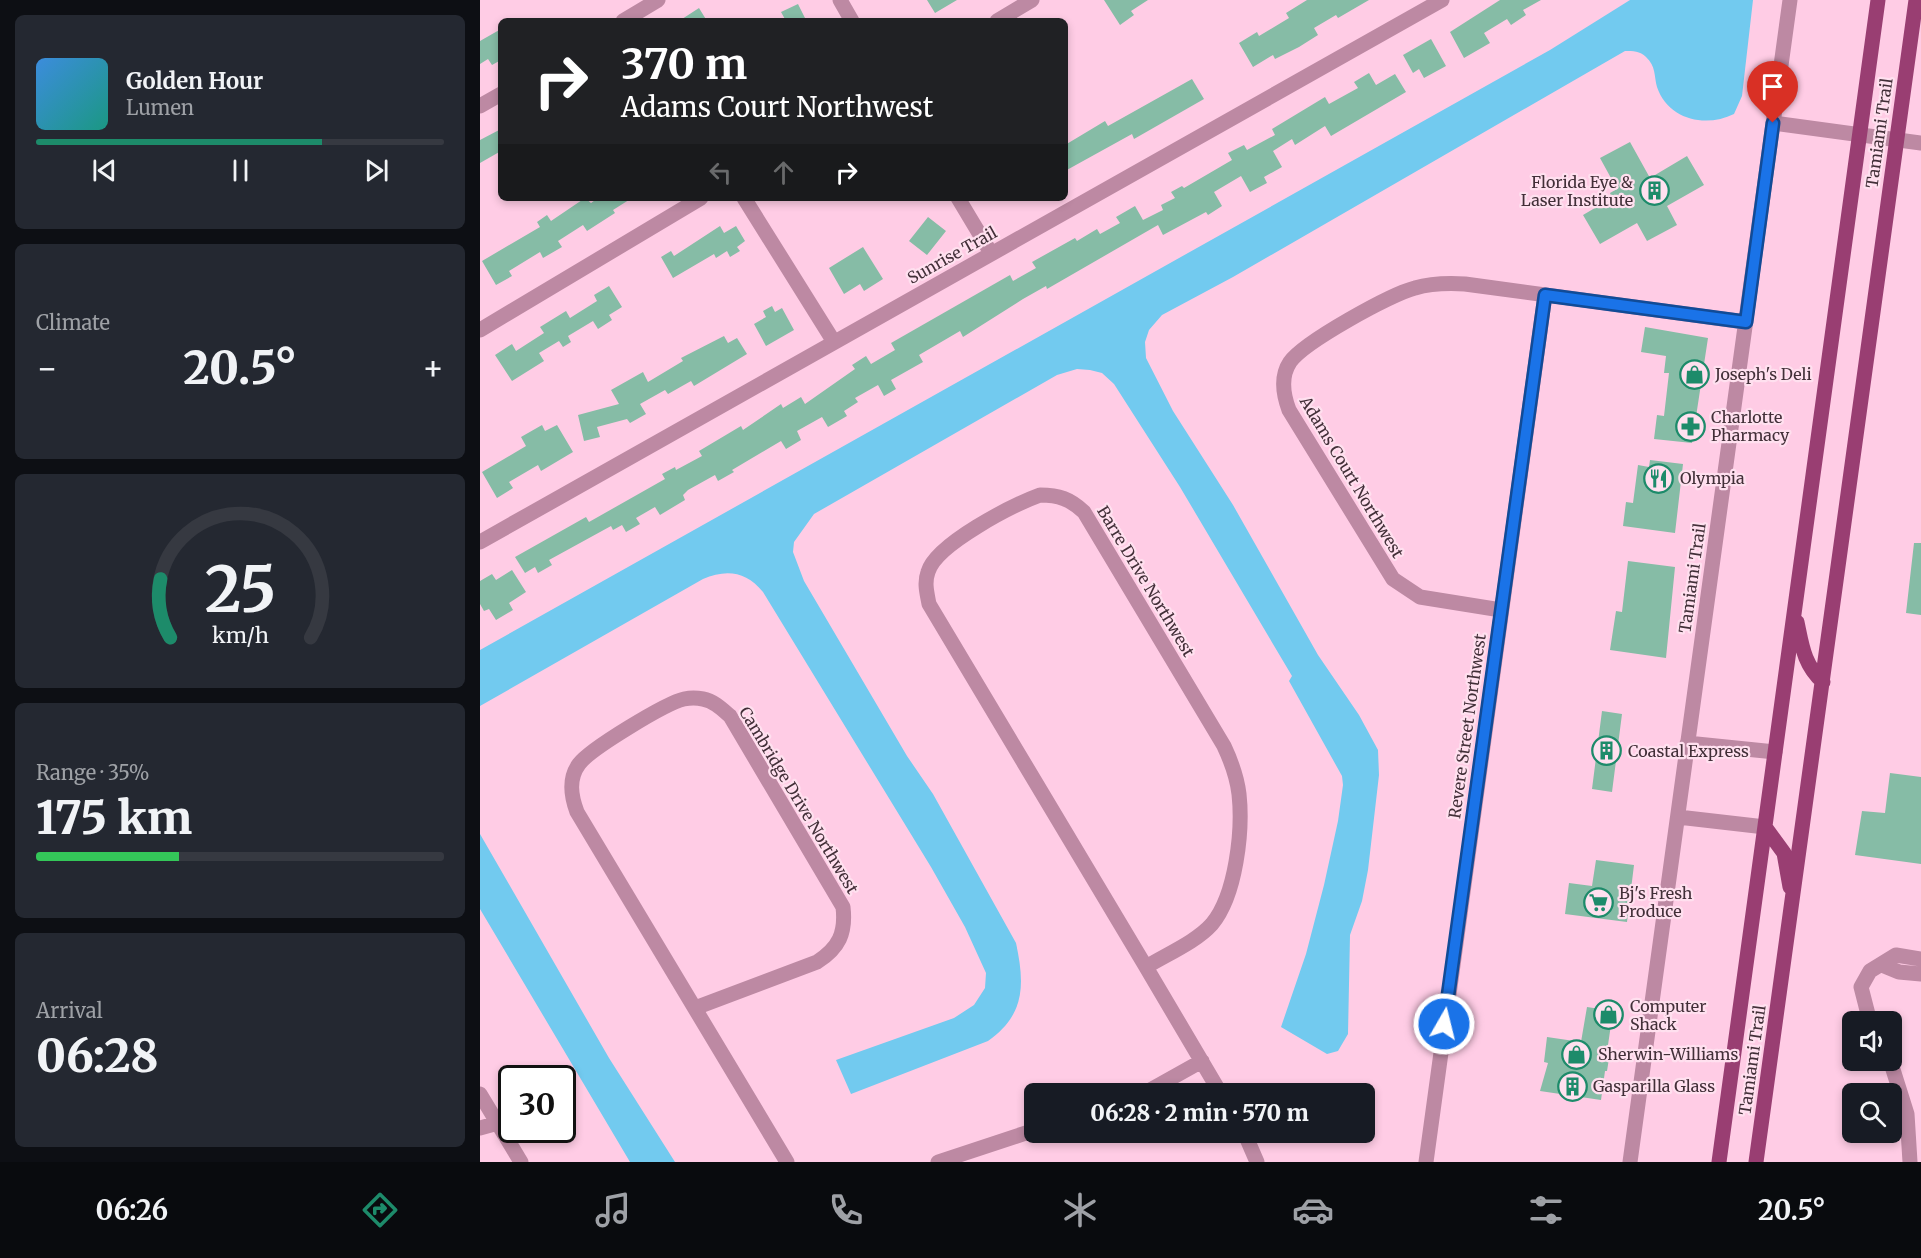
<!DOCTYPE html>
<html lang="en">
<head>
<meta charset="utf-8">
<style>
  :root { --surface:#171b24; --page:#242831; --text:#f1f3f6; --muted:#9ea1a6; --line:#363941; --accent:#1d8b6a }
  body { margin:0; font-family:Merriweather,serif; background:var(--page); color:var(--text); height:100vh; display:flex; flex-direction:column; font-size:22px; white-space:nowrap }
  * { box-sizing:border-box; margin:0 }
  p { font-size:20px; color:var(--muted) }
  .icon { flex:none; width:33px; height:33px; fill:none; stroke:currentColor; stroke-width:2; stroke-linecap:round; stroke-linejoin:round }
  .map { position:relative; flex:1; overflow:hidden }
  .drawer { display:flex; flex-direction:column; gap:15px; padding:15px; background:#0d0f14; width:480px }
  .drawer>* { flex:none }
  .hud { position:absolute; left:18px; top:18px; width:570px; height:183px; border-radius:9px; box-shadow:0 3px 9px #0003; background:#202124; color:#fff; overflow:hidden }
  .tools { position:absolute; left:1362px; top:1011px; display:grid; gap:12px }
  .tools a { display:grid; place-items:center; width:60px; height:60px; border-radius:9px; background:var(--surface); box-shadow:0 3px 9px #0003; font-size:30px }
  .speed { position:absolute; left:18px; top:1065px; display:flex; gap:12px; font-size:30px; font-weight:700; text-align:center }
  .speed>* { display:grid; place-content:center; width:78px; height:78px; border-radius:50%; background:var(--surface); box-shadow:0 3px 9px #0003; line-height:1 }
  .speed .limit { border:3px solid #111; border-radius:9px; background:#fff; color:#111 }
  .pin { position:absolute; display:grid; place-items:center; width:51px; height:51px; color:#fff; margin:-62px -26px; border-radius:50% 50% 50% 0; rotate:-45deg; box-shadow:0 0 6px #0007 }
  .pin .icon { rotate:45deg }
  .me { position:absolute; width:66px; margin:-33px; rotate:8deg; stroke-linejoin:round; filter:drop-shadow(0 0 4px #0008) }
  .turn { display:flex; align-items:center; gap:21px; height:126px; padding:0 24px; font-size:27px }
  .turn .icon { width:78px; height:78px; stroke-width:2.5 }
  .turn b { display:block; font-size:42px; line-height:51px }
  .lanes { display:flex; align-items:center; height:57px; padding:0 24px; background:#0003; justify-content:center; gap:30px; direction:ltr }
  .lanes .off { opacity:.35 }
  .big { font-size:45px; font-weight:800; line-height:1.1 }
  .drawer .card { flex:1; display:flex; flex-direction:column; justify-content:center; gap:9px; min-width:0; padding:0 21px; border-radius:9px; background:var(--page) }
  .drawer .dial { align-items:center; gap:0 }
  .dial svg { height:156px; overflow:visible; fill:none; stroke:var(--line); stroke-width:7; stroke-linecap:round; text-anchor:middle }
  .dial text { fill:var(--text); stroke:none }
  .song { display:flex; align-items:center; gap:18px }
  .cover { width:72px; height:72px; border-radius:9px; background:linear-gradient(135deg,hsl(210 70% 55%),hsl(170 70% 35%)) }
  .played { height:6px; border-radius:3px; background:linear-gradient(90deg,var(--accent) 70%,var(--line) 70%) }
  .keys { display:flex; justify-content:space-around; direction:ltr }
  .heat { display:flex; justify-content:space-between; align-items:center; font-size:33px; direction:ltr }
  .charge { height:9px; border-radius:4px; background:linear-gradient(90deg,#34c759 35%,var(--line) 0) }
  .trip { position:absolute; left:544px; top:1083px; width:351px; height:60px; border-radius:9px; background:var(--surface); box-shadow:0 3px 9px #0003; font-weight:800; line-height:60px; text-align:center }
  .menu { display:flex; height:96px; justify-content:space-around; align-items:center; background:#090b0e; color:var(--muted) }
  .menu .icon { width:42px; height:42px }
  .menu .on { color:var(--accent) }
  .menu b { font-size:27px; color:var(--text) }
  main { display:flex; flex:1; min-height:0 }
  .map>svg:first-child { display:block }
  .water { fill:#72caef }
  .building { fill:#86bca6 }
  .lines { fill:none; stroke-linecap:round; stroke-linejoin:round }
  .minor { stroke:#bd89a3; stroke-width:15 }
  .major { stroke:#993e72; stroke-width:15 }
  .route-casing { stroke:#114b97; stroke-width:15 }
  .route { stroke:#1a73e8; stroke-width:10 }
  .labels { text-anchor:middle; stroke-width:4.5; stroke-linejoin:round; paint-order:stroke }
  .street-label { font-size:16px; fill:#422f38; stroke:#ffe0ef }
  .poi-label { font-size:16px; fill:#422f38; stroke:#ffe0ef; text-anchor:start }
</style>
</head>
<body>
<main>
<section class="drawer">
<div class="card">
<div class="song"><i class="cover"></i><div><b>Golden Hour</b><p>Lumen</p></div></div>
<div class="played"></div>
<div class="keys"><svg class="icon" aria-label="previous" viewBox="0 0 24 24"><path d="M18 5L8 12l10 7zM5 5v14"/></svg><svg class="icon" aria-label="pause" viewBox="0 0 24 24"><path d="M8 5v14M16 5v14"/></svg><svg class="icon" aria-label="next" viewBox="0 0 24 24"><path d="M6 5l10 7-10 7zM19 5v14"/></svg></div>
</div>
<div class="card"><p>Climate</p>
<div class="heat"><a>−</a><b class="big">20.5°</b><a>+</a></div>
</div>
<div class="card dial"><svg viewBox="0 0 100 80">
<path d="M14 69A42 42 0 1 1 86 69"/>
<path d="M14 69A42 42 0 0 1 9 39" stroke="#1d8b6a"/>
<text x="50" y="56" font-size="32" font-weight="700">25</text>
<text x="50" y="72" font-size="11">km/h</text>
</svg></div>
<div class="card"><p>Range · 35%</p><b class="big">175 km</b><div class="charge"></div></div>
<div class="card"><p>Arrival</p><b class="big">06:28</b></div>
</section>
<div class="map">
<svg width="1441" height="1162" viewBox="0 0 1441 1162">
  <rect width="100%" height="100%" fill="#ffcce5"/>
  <path class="water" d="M 1150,0 L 1273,0 L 1262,96 L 1254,114 C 1226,128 1188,120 1177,87 C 1174,76 1176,66 1166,57 C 1160,51 1153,51 1145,51 L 753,277 L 682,315 L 669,330 L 665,342 L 666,358 L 693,411 L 753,505 L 838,655 L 879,715 L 898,750 L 899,775 L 888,870 L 882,901 L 870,935 L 868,1034 L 858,1051 L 847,1054 L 801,1027 L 826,954 L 844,885 L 858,821 L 863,785 L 862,776 L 809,681 L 812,676 L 700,487 L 634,384 L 622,373 L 610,370 L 597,369 L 577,375 L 334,514 L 314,542 L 313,552 L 324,581 L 427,756 L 453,794 L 536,943 C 545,985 545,1015 508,1041 L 371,1094 L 356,1060 L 474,1018 L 494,1005 L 505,988 L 506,973 L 485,927 L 451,867 L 283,592 C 266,571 246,569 223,579 L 0,706 L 0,650 L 1070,50 Z
    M 0,834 L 129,1058 L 195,1162 L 150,1162 L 0,909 Z"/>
  <path class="building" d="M 447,0 L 477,0 L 455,13 Z
    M 624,0 L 668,0 L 651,11 L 654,15 L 640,25 Z
    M 827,0 L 889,0 L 858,18 L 856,15 L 834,28 L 838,35 L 819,47 L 795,59 L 793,55 L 773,67 L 759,43 L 777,32 L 779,36 L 809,18 L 806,13 Z
    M 1020,0 L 1061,0 L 1043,10 L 1046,15 L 1031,25 L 1027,19 L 1004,33 L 1010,43 L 984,58 L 970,32 Z
    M 318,4 L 325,18 L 306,21 L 301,12 Z
    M 219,8 L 227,21 L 199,21 Z
    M 21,29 L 21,60 L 12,65 L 8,59 L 0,64 L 0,41 Z
    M 951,39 L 966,66 L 944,78 L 939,69 L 933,73 L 923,55 Z
    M 889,73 L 896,85 L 915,74 L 926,92 L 851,136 L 845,126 L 815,145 L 812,139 L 793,151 L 802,167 L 784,177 L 787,183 L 770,192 L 761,176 L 734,192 L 742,206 L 728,215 L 726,212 L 683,235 L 678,225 L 567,289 L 566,286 L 543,299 L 483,337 L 480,331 L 439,355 L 443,362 L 411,380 L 416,389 L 404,396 L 398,385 L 375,398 L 378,402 L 364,411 L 367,416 L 348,427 L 342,417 L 317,431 L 321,440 L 306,449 L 301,441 L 252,470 L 254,472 L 238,481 L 235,475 L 208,490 L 203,495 L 205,500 L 180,515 L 175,507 L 156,518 L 160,524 L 146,532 L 142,525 L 133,530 L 131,526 L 69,560 L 72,565 L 58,573 L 55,567 L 45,573 L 35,557 L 106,517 L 109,522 L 185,479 L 182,474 L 195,467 L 196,470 L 222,456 L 219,451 L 261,426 L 263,430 L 301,404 L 303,408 L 321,397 L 325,404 L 375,369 L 372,365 L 386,356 L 391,364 L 415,350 L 411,343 L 530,275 L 533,281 L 556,268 L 552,262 L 595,238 L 597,241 L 617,229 L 620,234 L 640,223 L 636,217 L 655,206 L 663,220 L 683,210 L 681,205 L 695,198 L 691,192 L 702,186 L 704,188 L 752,160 L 748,153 L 764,145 L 767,150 L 795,135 L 792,129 L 845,97 L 849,104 L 878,88 L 874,82 Z
    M 712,79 L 724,99 L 654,139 L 652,134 L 585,171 L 585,145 L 625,121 L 628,126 Z
    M 21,129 L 21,151 L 0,163 L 0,140 Z
    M 1150,142 L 1170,178 L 1207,156 L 1224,185 L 1187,206 L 1197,225 L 1167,241 L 1157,223 L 1120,244 L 1103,215 L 1132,198 L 1130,193 L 1137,189 L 1120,158 Z
    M 105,198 L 111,203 L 118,198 L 152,198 L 133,210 L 135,213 L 107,231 L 103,225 L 78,241 L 82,247 L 63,258 L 60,252 L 29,271 L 32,276 L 16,285 L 2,261 L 60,227 L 57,222 L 67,215 L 71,221 Z
    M 448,217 L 466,231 L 447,255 L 429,241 Z
    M 240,226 L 244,233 L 256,226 L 265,241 L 257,247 L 260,251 L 250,257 L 247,251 L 236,258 L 234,254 L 193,278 L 181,257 L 191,251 L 194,256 Z
    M 383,247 L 403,279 L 384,291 L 380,284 L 364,294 L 349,268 Z
    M 129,286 L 142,307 L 129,315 L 132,320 L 118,329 L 113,321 L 88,336 L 91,342 L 83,347 L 79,341 L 59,353 L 64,361 L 32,381 L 15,355 L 32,344 L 36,351 L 64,333 L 60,327 L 86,311 L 90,318 L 117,301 L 114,295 Z
    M 292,306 L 295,312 L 302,308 L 314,330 L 286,346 L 274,324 L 286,317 L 283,311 Z
    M 1165,327 L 1228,338 L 1212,443 L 1174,439 L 1177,415 L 1184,416 L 1189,373 L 1184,373 L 1186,356 L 1161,352 Z
    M 244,336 L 248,343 L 257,338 L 267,354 L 214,386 L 211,381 L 188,394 L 185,390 L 160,404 L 166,414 L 150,423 L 147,419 L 117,427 L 120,437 L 104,441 L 98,415 L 139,404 L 131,390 L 163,372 L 168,382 L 203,361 L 201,358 Z
    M 62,425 L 65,431 L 77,425 L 93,452 L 61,471 L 58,465 L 29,482 L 33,488 L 17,498 L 2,472 L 46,446 L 41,437 Z
    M 1170,460 L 1203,464 L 1195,533 L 1143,526 L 1146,502 L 1153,503 L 1158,465 L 1169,467 Z
    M 1434,543 L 1441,543 L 1441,615 L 1426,613 Z
    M 1148,561 L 1195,567 L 1186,658 L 1130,650 L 1136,611 L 1142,612 Z
    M 32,570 L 46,592 L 29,603 L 33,610 L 16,620 L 9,609 L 4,611 L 0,604 L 0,581 L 12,574 L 16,580 Z
    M 1122,711 L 1142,714 L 1132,792 L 1112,789 Z
    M 1410,773 L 1441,777 L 1441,864 L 1375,855 L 1382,811 L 1405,813 Z
    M 1116,860 L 1154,865 L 1147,922 L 1085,914 L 1089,883 L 1112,886 Z
    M 1107,1007 L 1133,1011 L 1128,1045 L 1131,1046 L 1127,1071 L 1125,1071 L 1121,1100 L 1060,1091 L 1068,1063 L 1064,1062 L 1067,1037 L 1101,1042 Z"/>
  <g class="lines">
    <path class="minor" d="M 360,0 L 372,21
      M 143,21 L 178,0
      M 517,21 L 552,0
      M 0,106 L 21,94
      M 1293,123 L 1441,143
      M 264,198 L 354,342
      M 478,198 L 511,253
      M 0,330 L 221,198
      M 560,495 C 579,495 590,499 604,512 L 744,746 C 751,761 757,777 759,794 C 763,831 756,895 732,924 C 716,942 687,954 666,967 L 449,604 C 447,593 444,583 448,572 C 456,544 533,505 560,495 Z
      M 0,542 L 962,0
      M 1021,610 L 940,597 L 913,579 L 809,410 C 803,394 800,377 810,362 C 824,342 911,294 935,288 C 952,283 968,283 985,284 L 1265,322
      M 1207,743 L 1295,752
      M 1198,817 L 1285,827
      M 1402,965 L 1419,972 L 1441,974
      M 666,967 L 741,1094
      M 215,1008 L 337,962 C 359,948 366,933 363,907 L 250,716 C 242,709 234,701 223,699 C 218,698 209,698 204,699 C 186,703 110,749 99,764 C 88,779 91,796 97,812 L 307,1162
      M 1390,1022 L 1381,987 L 1390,971 L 1416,955 L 1441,959
      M 1410,1060 L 1427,1114 L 1430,1162
      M 0,1094 L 41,1162
      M 663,1094 L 722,1061
      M 0,1128 L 18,1123
      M 764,1132 L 777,1162
      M 458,1162 L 555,1130
      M 946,1162 L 1065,295
      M 1150,1162 L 1310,0"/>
    <path class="major" d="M 1317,622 C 1322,646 1324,665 1343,682
      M 1285,827 L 1304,853 L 1310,887
      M 1239,1162 L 1398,0
      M 1276,1162 L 1436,0"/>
  </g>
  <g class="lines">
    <defs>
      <path id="route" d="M 964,1024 L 1065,295 L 1266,322 L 1293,123"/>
    </defs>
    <use href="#route" class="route-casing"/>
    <use href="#route" class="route"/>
  </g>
  <defs>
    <symbol id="building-ring" viewBox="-11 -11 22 22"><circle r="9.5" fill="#ffe0ef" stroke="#1d8b6a" stroke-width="1.5"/><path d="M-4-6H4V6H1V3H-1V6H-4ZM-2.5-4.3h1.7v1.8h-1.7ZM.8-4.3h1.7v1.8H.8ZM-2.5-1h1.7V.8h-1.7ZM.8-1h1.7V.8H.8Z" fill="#1d8b6a"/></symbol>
    <symbol id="shop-ring" viewBox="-11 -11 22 22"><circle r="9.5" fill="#ffe0ef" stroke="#1d8b6a" stroke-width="1.5"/><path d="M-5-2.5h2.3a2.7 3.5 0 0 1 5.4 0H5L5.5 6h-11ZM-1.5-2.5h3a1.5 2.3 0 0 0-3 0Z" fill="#1d8b6a"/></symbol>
    <symbol id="pharmacy-ring" viewBox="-11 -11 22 22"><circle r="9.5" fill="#ffe0ef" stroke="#1d8b6a" stroke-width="1.5"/><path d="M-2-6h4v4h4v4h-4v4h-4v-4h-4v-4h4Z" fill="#1d8b6a"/></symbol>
    <symbol id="restaurant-ring" viewBox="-11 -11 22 22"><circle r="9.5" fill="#ffe0ef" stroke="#1d8b6a" stroke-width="1.5"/><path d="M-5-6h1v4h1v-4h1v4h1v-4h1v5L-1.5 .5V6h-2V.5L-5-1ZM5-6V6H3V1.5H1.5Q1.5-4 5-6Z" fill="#1d8b6a"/></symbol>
    <symbol id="supermarket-ring" viewBox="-11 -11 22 22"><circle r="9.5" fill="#ffe0ef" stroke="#1d8b6a" stroke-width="1.5"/><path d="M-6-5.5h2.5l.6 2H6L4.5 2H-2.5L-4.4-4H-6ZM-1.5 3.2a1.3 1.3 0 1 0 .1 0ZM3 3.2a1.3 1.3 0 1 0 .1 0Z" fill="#1d8b6a"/></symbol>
  </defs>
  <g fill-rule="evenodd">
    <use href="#building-ring" x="1158" y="174" width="33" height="33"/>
    <use href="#shop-ring" x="1198" y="358" width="33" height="33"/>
    <use href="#pharmacy-ring" x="1194" y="410" width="33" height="33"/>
    <use href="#restaurant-ring" x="1162" y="462" width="33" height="33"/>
    <use href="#building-ring" x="1110" y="734" width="33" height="33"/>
    <use href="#supermarket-ring" x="1102" y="886" width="33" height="33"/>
    <use href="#shop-ring" x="1112" y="998" width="33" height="33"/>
    <use href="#shop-ring" x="1080" y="1038" width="33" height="33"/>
    <use href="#building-ring" x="1076" y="1070" width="33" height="33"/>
  </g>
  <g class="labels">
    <g class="street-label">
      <text transform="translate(1399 133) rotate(-82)" y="6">Tamiami Trail</text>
      <text transform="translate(472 255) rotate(-29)" y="6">Sunrise Trail</text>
      <text transform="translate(872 477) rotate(59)" y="6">Adams Court Northwest</text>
      <text transform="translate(1212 578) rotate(-82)" y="6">Tamiami Trail</text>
      <text transform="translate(666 581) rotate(59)" y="6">Barre Drive Northwest</text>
      <text transform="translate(987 726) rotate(-82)" y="6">Revere Street Northwest</text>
      <text transform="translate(319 800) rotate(59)" y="6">Cambridge Drive Northwest</text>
      <text transform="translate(1272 1060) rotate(-82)" y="6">Tamiami Trail</text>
    </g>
    <g class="poi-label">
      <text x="1153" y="188" text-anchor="end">Florida Eye &amp;<tspan x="1153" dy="18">Laser Institute</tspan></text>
      <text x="1235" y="380">Joseph's Deli</text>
      <text x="1231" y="423">Charlotte<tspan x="1231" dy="18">Pharmacy</tspan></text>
      <text x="1200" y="484">Olympia</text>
      <text x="1148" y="757">Coastal Express</text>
      <text x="1139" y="899">Bj's Fresh<tspan x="1139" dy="18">Produce</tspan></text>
      <text x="1150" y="1012">Computer<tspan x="1150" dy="18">Shack</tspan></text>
      <text x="1118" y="1060">Sherwin-Williams</text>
      <text x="1113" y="1092">Gasparilla Glass</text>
    </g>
  </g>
</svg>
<div class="tools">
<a><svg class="icon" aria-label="sound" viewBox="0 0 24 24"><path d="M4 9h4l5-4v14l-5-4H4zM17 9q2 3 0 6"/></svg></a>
<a><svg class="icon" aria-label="search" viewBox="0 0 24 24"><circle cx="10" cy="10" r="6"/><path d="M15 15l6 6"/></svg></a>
</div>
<div class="speed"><div class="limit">30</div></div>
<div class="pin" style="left:1293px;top:123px;background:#d93025"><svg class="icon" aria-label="arrive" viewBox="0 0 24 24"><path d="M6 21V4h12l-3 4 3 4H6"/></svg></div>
<svg class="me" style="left:964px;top:1024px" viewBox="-20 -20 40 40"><circle r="17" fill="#1a73e8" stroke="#fff" stroke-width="3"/><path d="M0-11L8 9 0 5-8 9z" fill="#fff"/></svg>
<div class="trip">06:28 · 2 min · 570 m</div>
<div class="hud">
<div class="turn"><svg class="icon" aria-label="right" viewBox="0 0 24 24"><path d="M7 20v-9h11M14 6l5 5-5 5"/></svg><div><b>370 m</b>Adams Court Northwest</div></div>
<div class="lanes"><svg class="icon off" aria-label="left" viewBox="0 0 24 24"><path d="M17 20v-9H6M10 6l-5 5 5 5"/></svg><svg class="icon off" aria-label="ahead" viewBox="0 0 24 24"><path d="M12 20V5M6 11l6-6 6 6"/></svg><svg class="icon" aria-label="right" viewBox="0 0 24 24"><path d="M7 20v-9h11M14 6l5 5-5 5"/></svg></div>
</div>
</div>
</main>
<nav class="menu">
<b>06:26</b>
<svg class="icon on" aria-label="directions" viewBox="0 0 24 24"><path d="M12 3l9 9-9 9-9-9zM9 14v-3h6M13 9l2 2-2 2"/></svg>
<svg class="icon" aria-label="music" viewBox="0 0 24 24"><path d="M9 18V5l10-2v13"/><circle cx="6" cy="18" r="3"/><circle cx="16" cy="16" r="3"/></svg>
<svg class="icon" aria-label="phone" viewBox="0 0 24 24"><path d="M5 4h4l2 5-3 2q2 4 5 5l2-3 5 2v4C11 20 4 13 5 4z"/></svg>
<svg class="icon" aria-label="climate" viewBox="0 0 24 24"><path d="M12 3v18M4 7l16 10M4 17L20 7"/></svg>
<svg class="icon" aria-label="car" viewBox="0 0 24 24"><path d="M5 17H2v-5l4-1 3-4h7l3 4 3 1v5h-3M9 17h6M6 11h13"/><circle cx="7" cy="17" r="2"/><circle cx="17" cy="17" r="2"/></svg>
<svg class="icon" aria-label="filters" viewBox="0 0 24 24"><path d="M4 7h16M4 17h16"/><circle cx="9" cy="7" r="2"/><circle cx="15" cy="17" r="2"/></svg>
<b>20.5°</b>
</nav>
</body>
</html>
